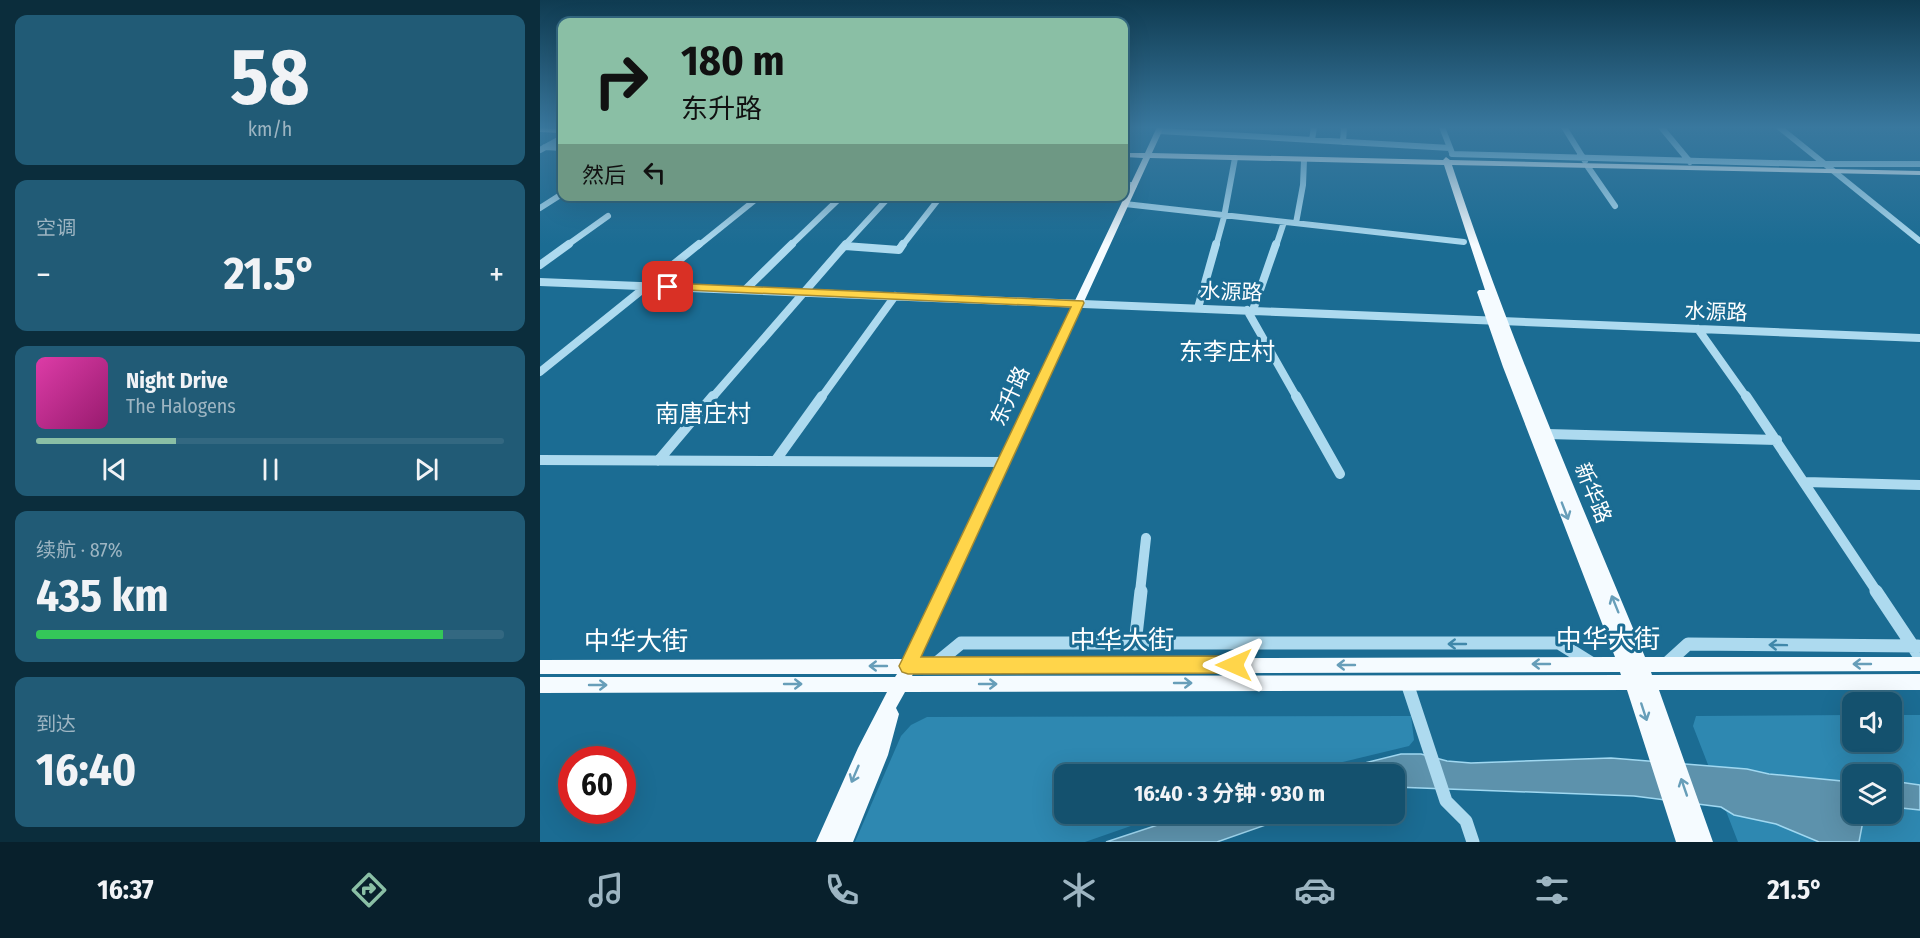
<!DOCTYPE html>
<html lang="zh">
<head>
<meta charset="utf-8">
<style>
  :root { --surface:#14516e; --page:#215b76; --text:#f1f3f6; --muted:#9db5c2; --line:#336881; --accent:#8abfa5 }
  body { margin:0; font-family:"Fira Sans Condensed","Noto Sans SC",sans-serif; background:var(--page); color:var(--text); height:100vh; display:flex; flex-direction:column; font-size:22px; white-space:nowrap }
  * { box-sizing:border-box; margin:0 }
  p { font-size:20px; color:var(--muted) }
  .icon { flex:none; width:33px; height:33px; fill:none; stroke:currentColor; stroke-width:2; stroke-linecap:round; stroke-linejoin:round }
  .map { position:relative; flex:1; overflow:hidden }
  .sheet { display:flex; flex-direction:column; gap:15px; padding:15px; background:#0b2d3c; width:540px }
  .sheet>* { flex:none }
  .top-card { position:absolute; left:18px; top:18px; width:570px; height:183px; border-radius:12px; box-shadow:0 6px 24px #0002,0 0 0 2px var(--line); background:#8abfa5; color:#111; overflow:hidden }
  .fabs { position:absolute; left:1302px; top:692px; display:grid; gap:12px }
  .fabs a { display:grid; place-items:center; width:60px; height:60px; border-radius:12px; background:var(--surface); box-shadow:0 6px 24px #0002,0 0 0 2px var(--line); font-size:30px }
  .speed { position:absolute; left:18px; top:746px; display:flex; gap:12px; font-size:30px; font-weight:700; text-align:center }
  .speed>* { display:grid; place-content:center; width:78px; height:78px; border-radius:50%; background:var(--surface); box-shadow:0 6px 24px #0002,0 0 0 2px var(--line); line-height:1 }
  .speed .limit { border:9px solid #d22; background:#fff; color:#111 }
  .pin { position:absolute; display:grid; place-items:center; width:51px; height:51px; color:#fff; margin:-26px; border-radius:12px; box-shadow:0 3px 9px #0006 }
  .me { position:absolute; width:66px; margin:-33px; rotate:270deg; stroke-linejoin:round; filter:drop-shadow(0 0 4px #0008) }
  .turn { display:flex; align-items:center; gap:21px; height:126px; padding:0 24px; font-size:27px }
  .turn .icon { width:78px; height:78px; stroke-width:2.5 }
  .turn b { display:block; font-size:42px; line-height:51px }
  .then { display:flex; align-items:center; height:57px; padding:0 24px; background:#0003; gap:12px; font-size:22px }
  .big { font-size:45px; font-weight:700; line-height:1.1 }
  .sheet .card { flex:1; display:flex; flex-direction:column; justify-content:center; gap:9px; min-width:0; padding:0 21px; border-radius:12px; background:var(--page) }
  .sheet .dial { align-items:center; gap:0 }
  .dial b { font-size:78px; line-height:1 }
  .song { display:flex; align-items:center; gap:18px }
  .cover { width:72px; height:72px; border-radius:9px; background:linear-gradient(135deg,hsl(320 70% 55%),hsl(320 70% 35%)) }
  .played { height:6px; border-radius:3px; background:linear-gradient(90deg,var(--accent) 30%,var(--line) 30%) }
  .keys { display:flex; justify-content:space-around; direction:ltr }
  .heat { display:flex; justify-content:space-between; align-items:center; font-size:33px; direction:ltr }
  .charge { height:9px; border-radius:4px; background:linear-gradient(90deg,#34c759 87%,var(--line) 0) }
  .trip { position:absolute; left:514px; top:764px; width:351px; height:60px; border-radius:12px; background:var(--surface); box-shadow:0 6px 24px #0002,0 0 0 2px var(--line); font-weight:700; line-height:60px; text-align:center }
  .tab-bar { display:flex; height:96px; justify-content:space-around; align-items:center; background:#08202c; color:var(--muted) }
  .tab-bar .icon { width:42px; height:42px }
  .tab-bar .current { color:var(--accent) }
  .tab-bar b { font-size:27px; color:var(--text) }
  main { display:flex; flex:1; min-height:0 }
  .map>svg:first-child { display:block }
  .green { fill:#2e88b1; fill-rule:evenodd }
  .water { fill:#5d92ac; stroke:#a0d8f1; stroke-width:1.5 }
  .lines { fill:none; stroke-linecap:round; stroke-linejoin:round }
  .minor-far3 { stroke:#addaef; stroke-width:6 }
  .minor-far2 { stroke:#addaef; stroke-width:8 }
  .minor-far1 { stroke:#addaef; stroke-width:10 }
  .minor { stroke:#addaef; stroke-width:13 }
  .major { fill:#f5fbff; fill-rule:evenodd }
  .oneway { stroke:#679eb9 }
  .oneway2 { stroke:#4088aa }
  .route { fill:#ffd54a; stroke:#a68a30; stroke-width:1.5 }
  .labels { text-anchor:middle; stroke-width:6; stroke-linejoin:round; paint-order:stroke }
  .street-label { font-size:21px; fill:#fff; stroke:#1b6c93 }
  .quarter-label { font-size:24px; fill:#fff; stroke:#1b6c93 }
  .near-street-label { font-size:26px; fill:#fff; stroke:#1b6c93 }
</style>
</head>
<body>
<main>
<section class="sheet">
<div class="card dial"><b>58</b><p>km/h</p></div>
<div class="card"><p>空调</p>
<div class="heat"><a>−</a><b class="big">21.5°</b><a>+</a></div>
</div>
<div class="card">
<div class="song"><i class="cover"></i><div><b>Night Drive</b><p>The Halogens</p></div></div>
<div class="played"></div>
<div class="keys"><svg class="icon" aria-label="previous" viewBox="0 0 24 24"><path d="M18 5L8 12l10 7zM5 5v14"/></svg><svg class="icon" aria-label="pause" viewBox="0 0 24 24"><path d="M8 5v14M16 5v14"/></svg><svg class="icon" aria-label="next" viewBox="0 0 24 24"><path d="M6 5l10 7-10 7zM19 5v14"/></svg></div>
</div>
<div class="card"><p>续航 · 87%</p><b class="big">435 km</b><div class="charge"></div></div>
<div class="card"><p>到达</p><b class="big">16:40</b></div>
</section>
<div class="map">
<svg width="1380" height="842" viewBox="0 0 1380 842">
  <rect width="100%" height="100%" fill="#1b6c93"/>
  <path class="green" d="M 1312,715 L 1312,741 L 1352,741 L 1352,715 L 1380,715 L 1380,842 L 1198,842 L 1153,726 L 1156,716 ZM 1312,774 L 1352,774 L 1352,813 L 1312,813 Z
    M 871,716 L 874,740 L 869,746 L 753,774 L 525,774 L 525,813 L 628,813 L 545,842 L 315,842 L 361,736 L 371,725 L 387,717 Z"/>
  <path class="water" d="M 861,754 L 881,754 L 907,761 L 931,763 L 1071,758 L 1207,769 L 1229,774 L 1312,782 L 1312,813 L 1331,813 L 1323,821 L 1319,842 L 1279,842 L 1236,824 L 1194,815 L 1181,807 L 1094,796 L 855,787 L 855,774 L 780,774 Z
    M 1352,781 L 1380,785 L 1380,810 L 1352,807 Z
    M 654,813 L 760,813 L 677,842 L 566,842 Z"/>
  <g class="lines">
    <path class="minor-far3" d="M 902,127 L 912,153
      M 1024,127 L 1045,161
      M 1121,127 L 1150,162
      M 1239,127 L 1380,241
      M 619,131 L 910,148
      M 772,140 L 774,127
      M 803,142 L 804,127
      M 5,147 L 22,148
      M 0,150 L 22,138
      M 912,154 L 1271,164 L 1380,164
      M 1048,167 L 1075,206
      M 584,185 L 594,185
      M 585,204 L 924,242
      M 0,208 L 22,194
      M 756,223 L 763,185 L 764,160
      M 26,246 L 68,216
      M 158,246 L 220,196
      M 250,246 L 302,196
      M 304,246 L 350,196
      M 362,246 L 401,196
      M 676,246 L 684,217 L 695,158
      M 736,246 L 744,222"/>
    <path class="minor-far2" d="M 305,246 L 359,250 L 363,244
      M 0,265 L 29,244
      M 0,282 L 1380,338
      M 205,290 L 252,244
      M 658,308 L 676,244
      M 707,310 L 757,398
      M 713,310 L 736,244
      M 1158,329 L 1207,398
      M 0,372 L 159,244
      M 172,398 L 306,244
      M 281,398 L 355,296"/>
    <path class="minor-far1" d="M 756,396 L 800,474
      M 1206,396 L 1337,592
      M 1007,434 L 1237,440
      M 0,460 L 464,462
      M 236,460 L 282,396
      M 118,461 L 173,396
      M 1265,482 L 1380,485
      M 600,592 L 606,538"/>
    <path class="minor" d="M 1336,591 L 1380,657
      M 595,644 L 601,591
      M 1126,664 L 1148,644 L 1378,646
      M 393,666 L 421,643 L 1019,643 L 1051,663
      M 867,683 L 906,801 L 926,821 L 933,842"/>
    <path class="major" d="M 617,127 L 624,127 L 612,153 L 903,160 L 906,157 L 910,160 L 1380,171 L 1380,175 L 912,165 C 967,332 1037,494 1105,657 L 1380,657 L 1380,671 L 1111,672 L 1112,675 L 1380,674 L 1380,690 L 1119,690 L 1173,842 L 1136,842 L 1087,690 L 365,692 L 356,708 L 359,714 L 348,755 L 313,842 L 276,842 L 318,748 L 347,692 L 0,693 L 0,677 L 355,677 L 357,674 L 0,674 L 0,660 L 364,659 L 603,158 L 584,157 L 584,153 L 605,153 ZM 610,158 L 904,165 L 945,290 L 939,290 L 937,292 L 963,367 L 1075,657 L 380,659 ZM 1080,672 L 1081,675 L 372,676 L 373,674 Z
      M 0,128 L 22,129 L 22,133 L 0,132 Z"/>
  </g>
  <defs><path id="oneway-shaft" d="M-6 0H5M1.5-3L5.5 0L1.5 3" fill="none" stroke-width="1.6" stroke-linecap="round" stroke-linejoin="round" transform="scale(1.5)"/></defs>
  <g class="oneway">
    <use href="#oneway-shaft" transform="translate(1025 511) rotate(69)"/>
    <use href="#oneway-shaft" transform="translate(1075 604) rotate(-112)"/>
    <use href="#oneway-shaft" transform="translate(1001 664) rotate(180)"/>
    <use href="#oneway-shaft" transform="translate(1322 664) rotate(180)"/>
    <use href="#oneway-shaft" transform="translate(806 665) rotate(180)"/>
    <use href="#oneway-shaft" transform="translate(338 666) rotate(180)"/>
    <use href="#oneway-shaft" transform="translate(643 683)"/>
    <use href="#oneway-shaft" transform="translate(253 684)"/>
    <use href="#oneway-shaft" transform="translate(448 684)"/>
    <use href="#oneway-shaft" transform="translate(58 685)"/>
    <use href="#oneway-shaft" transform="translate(1104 712) rotate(72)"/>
    <use href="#oneway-shaft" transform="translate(315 774) rotate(113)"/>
    <use href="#oneway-shaft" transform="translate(1144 787) rotate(-109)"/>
  </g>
  <g class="oneway2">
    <use href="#oneway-shaft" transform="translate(917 644) rotate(180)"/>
    <use href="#oneway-shaft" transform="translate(1238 645) rotate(-179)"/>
  </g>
  <linearGradient id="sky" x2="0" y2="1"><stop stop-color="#0f3b51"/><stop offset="0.52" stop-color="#39789e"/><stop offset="1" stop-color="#39789e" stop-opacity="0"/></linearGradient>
  <rect width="1380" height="245" fill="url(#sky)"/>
  <path class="route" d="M 128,283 L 543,301 L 544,303 L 381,657 L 694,656 L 700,659 L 703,665 L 700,671 L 694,673 L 368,674 L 362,672 L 359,666 L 362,660 L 531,307 L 124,289 L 123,287 Z"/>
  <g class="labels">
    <g class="street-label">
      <text transform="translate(691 292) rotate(2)" y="7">水源路</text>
      <text transform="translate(1176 312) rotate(2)" y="7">水源路</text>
      <text transform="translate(470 396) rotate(-65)" y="7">东升路</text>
      <text transform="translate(1053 493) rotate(68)" y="7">新华路</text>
    </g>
    <g class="quarter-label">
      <text x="687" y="360">东李庄村</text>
      <text x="163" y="422">南唐庄村</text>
    </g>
    <g class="near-street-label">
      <text x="1068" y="648">中华大街</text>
      <text x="582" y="649">中华大街</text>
      <text x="96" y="650">中华大街</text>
    </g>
  </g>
</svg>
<div class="fabs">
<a><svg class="icon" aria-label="sound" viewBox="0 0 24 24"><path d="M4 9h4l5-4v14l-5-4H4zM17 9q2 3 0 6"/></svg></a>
<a><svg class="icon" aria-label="layers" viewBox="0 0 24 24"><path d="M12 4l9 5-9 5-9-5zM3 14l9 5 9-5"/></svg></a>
</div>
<div class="speed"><div class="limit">60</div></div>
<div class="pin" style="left:128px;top:287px;background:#d93025"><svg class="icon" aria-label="arrive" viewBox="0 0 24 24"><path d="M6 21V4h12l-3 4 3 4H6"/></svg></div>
<svg class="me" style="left:694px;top:665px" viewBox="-20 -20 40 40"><path d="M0-17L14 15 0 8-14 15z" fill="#ffd54a" stroke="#fff" stroke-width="4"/></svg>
<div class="trip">16:40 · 3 分钟 · 930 m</div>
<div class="top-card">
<div class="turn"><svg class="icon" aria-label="right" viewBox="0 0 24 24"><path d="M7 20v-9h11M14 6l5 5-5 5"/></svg><div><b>180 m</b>东升路</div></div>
<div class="then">然后<svg class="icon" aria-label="left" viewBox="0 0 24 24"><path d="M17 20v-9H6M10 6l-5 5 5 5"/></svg></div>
</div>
</div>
</main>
<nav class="tab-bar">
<b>16:37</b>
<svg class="icon current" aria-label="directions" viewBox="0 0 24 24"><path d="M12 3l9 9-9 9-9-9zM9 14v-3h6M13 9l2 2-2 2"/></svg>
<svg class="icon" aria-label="music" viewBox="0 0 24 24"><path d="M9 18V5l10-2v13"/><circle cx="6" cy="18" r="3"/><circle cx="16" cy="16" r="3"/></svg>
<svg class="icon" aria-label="phone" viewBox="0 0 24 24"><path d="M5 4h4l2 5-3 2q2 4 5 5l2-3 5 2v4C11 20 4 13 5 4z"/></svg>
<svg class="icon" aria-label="climate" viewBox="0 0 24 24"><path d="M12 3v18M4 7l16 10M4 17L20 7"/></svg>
<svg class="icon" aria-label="car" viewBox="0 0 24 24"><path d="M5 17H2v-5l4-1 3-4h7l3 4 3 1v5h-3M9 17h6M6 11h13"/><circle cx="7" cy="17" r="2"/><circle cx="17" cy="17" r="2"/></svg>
<svg class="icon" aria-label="filters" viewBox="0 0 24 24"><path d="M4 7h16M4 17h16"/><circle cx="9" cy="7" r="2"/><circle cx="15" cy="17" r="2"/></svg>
<b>21.5°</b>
</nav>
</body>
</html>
